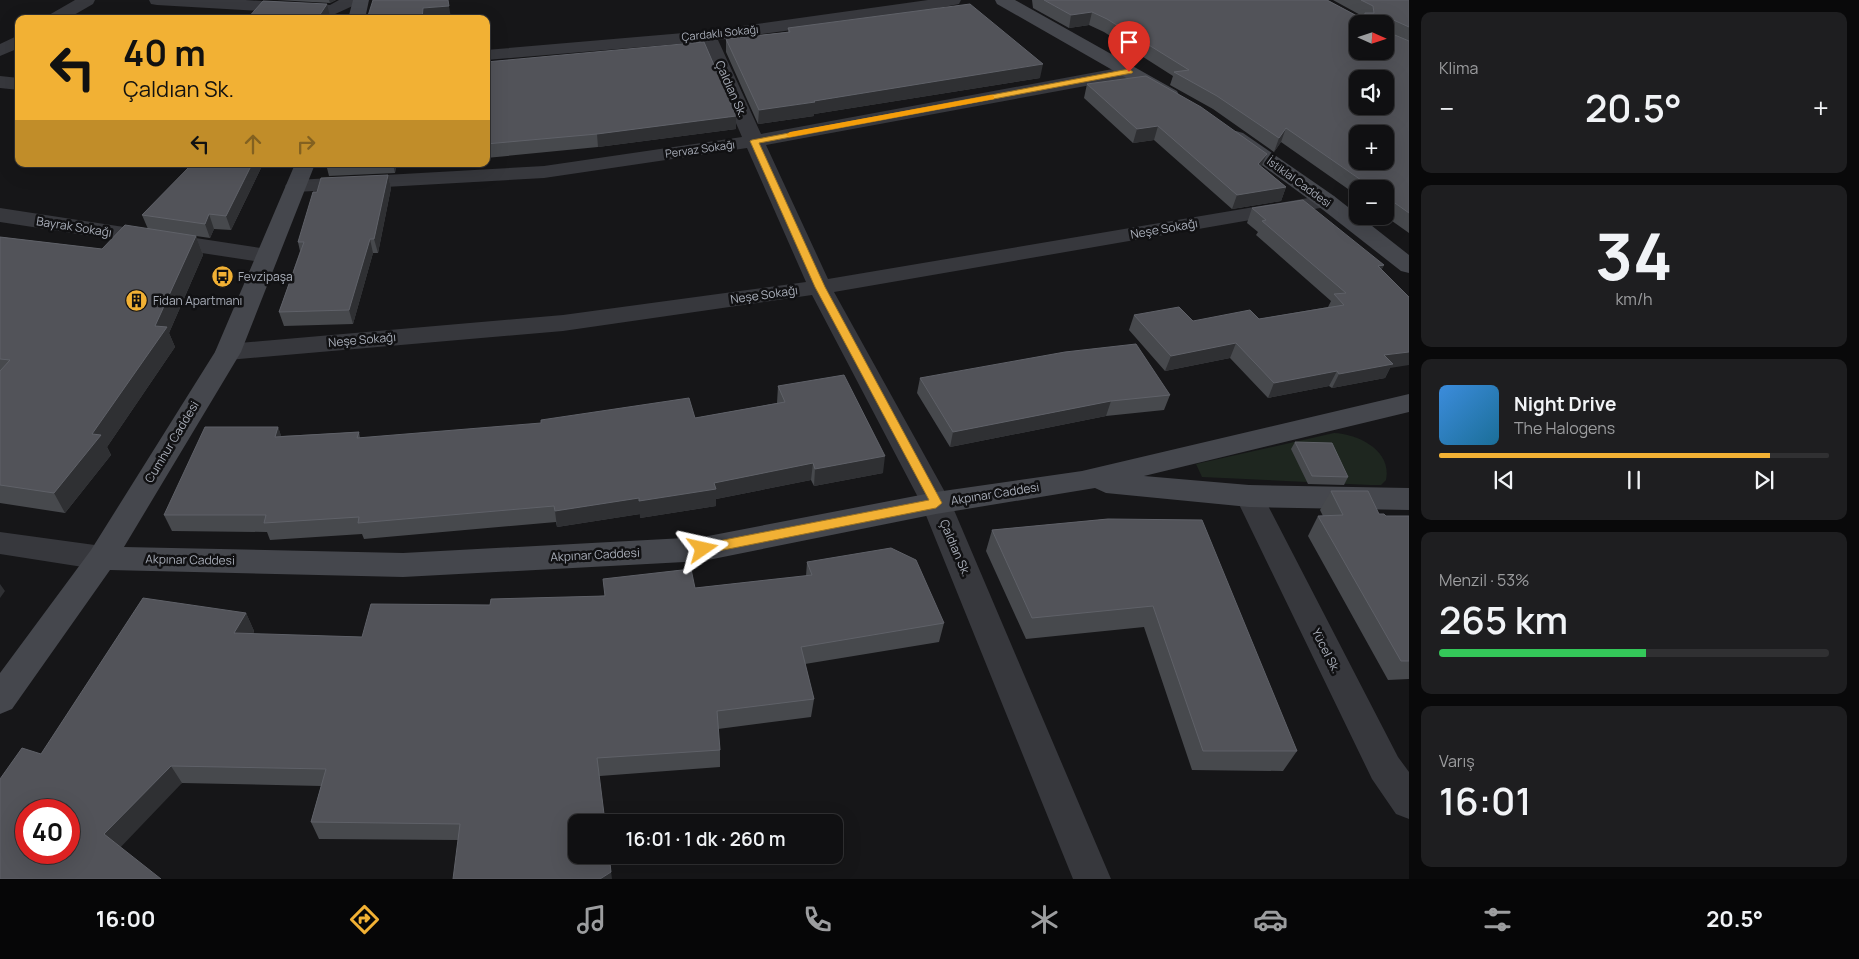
<!DOCTYPE html>
<html lang="tr">
<head>
<meta charset="utf-8">
<style>
  :root { --surface:#101012; --page:#1e1e20; --text:#f1f3f6; --muted:#9c9d9f; --line:#303032; --accent:#f2b134 }
  body { margin:0; font-family:Manrope,sans-serif; background:var(--page); color:var(--text); height:100vh; display:flex; flex-direction:column; font-size:19px; white-space:nowrap }
  * { box-sizing:border-box; margin:0 }
  p { font-size:16px; color:var(--muted) }
  .icon { flex:none; width:28px; height:28px; fill:none; stroke:currentColor; stroke-width:2; stroke-linecap:round; stroke-linejoin:round }
  .map { position:relative; flex:1; overflow:hidden }
  .sheet { display:flex; flex-direction:column; gap:12px; padding:12px; background:#09090a; width:450px }
  .sheet>* { flex:none }
  .top-card { position:absolute; left:15px; top:15px; width:475px; height:152px; border-radius:10px; box-shadow:0 5px 20px #0002,0 0 0 1px var(--line); background:#f2b134; color:#111; overflow:hidden }
  .needle { width:32px; rotate:93deg }
  .tools { position:absolute; left:1349px; top:15px; display:grid; gap:10px }
  .tools a { display:grid; place-items:center; width:45px; height:45px; border-radius:10px; background:var(--surface); box-shadow:0 5px 20px #0002,0 0 0 1px var(--line); font-size:25px }
  .speed { position:absolute; left:15px; top:799px; display:flex; gap:10px; font-size:25px; font-weight:700; text-align:center }
  .speed>* { display:grid; place-content:center; width:65px; height:65px; border-radius:50%; background:var(--surface); box-shadow:0 5px 20px #0002,0 0 0 1px var(--line); line-height:1 }
  .speed .limit { border:8px solid #d22; background:#fff; color:#111 }
  .pin { position:absolute; display:grid; place-items:center; width:42px; height:42px; color:#fff; margin:-51px -21px; border-radius:50% 50% 50% 0; rotate:-45deg; box-shadow:0 0 5px #0007 }
  .pin .icon { rotate:45deg }
  .me { position:absolute; width:55px; margin:-28px; rotate:79deg; stroke-linejoin:round; filter:drop-shadow(0 0 4px #0008) }
  .turn { display:flex; align-items:center; gap:18px; height:105px; padding:0 25px; font-size:22px }
  .turn .icon { width:65px; height:65px; stroke-width:2.5 }
  .turn b { display:block; font-size:35px; line-height:42px }
  .lanes { display:flex; align-items:center; height:48px; padding:0 25px; background:#0003; justify-content:center; gap:25px; direction:ltr }
  .lanes .off { opacity:.35 }
  .big { font-size:38px; font-weight:600; line-height:1.1 }
  .sheet .card { flex:1; display:flex; flex-direction:column; justify-content:center; gap:8px; min-width:0; padding:0 18px; border-radius:10px; background:var(--page) }
  .sheet .dial { align-items:center; gap:0 }
  .dial b { font-size:65px; line-height:1 }
  .song { display:flex; align-items:center; gap:15px }
  .cover { width:60px; height:60px; border-radius:8px; background:linear-gradient(135deg,hsl(210 70% 55%),hsl(200 70% 35%)) }
  .played { height:5px; border-radius:2px; background:linear-gradient(90deg,var(--accent) 85%,var(--line) 85%) }
  .keys { display:flex; justify-content:space-around; direction:ltr }
  .heat { display:flex; justify-content:space-between; align-items:center; font-size:28px; direction:ltr }
  .charge { height:8px; border-radius:4px; background:linear-gradient(90deg,#34c759 53%,var(--line) 0) }
  .trip { position:absolute; left:568px; top:814px; width:275px; height:50px; border-radius:10px; background:var(--surface); box-shadow:0 5px 20px #0002,0 0 0 1px var(--line); font-weight:600; line-height:50px; text-align:center }
  .dock { display:flex; height:80px; justify-content:space-around; align-items:center; background:#060607; color:var(--muted) }
  .dock .icon { width:35px; height:35px }
  .dock .active { color:var(--accent) }
  .dock b { font-size:22px; color:var(--text) }
  main { display:flex; flex:1; min-height:0 }
  .map>svg:first-child { display:block }
  .green { fill:#1e261f }
  .lines { fill:none; stroke-linecap:round; stroke-linejoin:round }
  .street { fill:#37383d; fill-rule:evenodd }
  .secondary { fill:#45474d; fill-rule:evenodd }
  .wall { fill:#47494d }
  .shaded-wall { fill:#2f3033 }
  .building { fill:#525359; stroke:#5f6168; fill-rule:evenodd }
  .route { fill:#f2b134; stroke:#9d7322 }
  .slow { fill:#f59e0b }
  .labels { text-anchor:middle; stroke-width:5; stroke-linejoin:round; paint-order:stroke }
  .far-street-label { font-size:11px; fill:#a8adb8; stroke:#111113 }
  .street-label { font-size:12px; fill:#a8adb8; stroke:#111113 }
  .poi-label { font-size:12px; fill:#a8adb8; stroke:#111113; text-anchor:start }
</style>
</head>
<body>
<main>
<div class="map">
<svg width="1409" height="879" viewBox="0 0 1409 879">
  <rect width="100%" height="100%" fill="#161618"/>
  <path class="green" d="M 1334,433 C 1359,434 1392,451 1386,480 L 1381,485 L 1370,485 L 1202,477 L 1196,464 Z"/>
  <g class="lines">
    <path class="street" d="M 75,0 L 95,0 L 93,4 L 67,19 L 47,19 L 49,15 Z
      M 149,0 L 245,0 L 330,5 L 339,0 L 359,0 L 357,4 L 333,15 L 157,5 L 151,4 Z
      M 928,0 L 961,0 L 959,4 L 903,15 L 718,40 L 761,134 L 1129,66 L 1135,68 L 1138,72 L 1135,76 L 1129,78 L 766,145 L 828,279 L 1326,195 L 1334,196 L 1337,201 L 1334,206 L 1326,207 L 834,292 L 951,503 L 1111,879 L 1073,879 L 921,503 L 812,295 L 563,331 L 228,360 L 219,358 L 215,352 L 219,346 L 228,344 L 563,315 L 806,282 L 747,148 L 544,178 L 296,192 L 289,190 L 285,186 L 289,182 L 296,180 L 544,166 L 742,137 L 701,42 L 486,60 L 486,50 L 707,31 Z
      M 19,35 L 19,48 L 0,56 L 0,44 Z
      M 0,76 L 19,78 L 19,90 L 0,88 Z
      M 0,208 L 267,249 L 275,251 L 278,256 L 275,261 L 267,263 L 0,222 Z
      M 1249,485 L 1259,489 L 1263,496 L 1398,757 L 1409,772 L 1409,819 L 1396,814 L 1372,779 L 1235,496 L 1239,489 Z
      M 0,532 L 102,546 L 113,550 L 117,558 L 113,566 L 102,570 L 0,554 Z"/>
    <path class="secondary" d="M 353,0 L 369,0 L 365,19 L 348,19 Z
      M 995,0 L 1015,0 L 1177,91 L 1179,95 L 1177,99 L 1170,101 L 1163,99 L 997,4 Z
      M 1236,131 L 1243,133 L 1334,196 L 1409,255 L 1409,273 L 1401,271 L 1318,206 L 1229,141 L 1226,137 L 1229,133 Z
      M 295,164 L 315,164 L 241,352 L 124,547 L 403,553 L 703,537 L 936,492 L 1082,471 L 1409,394 L 1409,412 L 1144,476 L 1249,485 L 1409,488 L 1409,510 L 1249,507 L 1106,493 L 1095,488 L 936,514 L 703,561 L 403,577 L 110,570 L 12,709 L 0,714 L 0,673 L 91,550 L 215,352 Z"/>
  </g>
  <path class="wall" d="M 277,0 L 336,0 L 330,3 Z
    M 1032,0 L 1327,0 L 1359,17 L 1363,18 L 1364,17 L 1333,0 L 1409,0 L 1409,233 L 1385,216 L 1385,189 L 1358,189 L 1358,196 L 1281,142 L 1274,152 L 1213,109 L 1170,85 L 1173,76 L 1104,32 L 1089,25 L 1069,28 L 1033,8 Z
    M 788,28 L 1040,78 L 814,114 L 814,116 L 758,124 L 726,52 L 726,39 L 788,32 Z
    M 486,62 L 736,116 L 736,129 L 598,147 L 486,158 Z
    M 1087,84 L 1262,167 L 1286,187 L 1281,201 L 1232,209 L 1154,140 L 1133,143 L 1084,98 Z
    M 263,164 L 231,230 L 214,229 L 210,238 L 196,236 L 203,255 L 169,333 L 175,347 L 107,447 L 111,455 L 65,513 L 0,503 L 0,237 L 102,249 L 148,229 L 142,215 Z
    M 326,164 L 440,164 L 396,167 L 395,173 L 329,176 Z
    M 388,175 L 391,188 L 378,253 L 373,253 L 353,324 L 284,326 L 279,312 L 300,251 L 298,242 L 317,192 Z
    M 1252,208 L 1384,265 L 1381,270 L 1390,368 L 1385,378 L 1332,388 L 1329,386 L 1268,398 L 1230,358 L 1165,371 L 1129,330 L 1134,315 L 1193,321 L 1259,319 L 1328,307 L 1331,301 L 1256,235 L 1258,232 L 1247,223 Z
    M 920,378 L 1170,395 L 1164,410 L 1106,416 L 950,447 L 917,393 Z
    M 778,386 L 883,473 L 814,486 L 811,480 L 716,499 L 716,506 L 640,518 L 640,514 L 557,527 L 556,522 L 364,539 L 362,534 L 270,540 L 267,532 L 172,531 L 164,515 L 278,427 L 281,436 L 359,432 L 360,438 L 695,418 L 777,403 Z
    M 1295,442 L 1348,477 L 1344,485 L 1308,484 L 1291,449 Z
    M 1331,491 L 1379,514 L 1386,516 L 1409,516 L 1409,679 L 1388,680 L 1308,536 L 1318,516 L 1323,516 L 1320,510 Z
    M 1108,519 L 1297,751 L 1283,771 L 1192,770 L 1144,627 L 1026,639 L 986,551 L 992,530 Z
    M 807,562 L 944,623 L 939,642 L 805,664 L 814,699 L 811,717 L 718,729 L 720,750 L 720,767 L 600,776 L 458,840 L 319,839 L 311,822 L 321,786 L 182,783 L 0,879 L 41,754 L 246,613 L 254,631 L 253,634 L 362,637 L 490,605 L 695,588 L 806,576 Z"/>
  <path class="shaded-wall" d="M 329,0 L 336,0 L 330,3 Z
    M 327,4 L 330,17 L 329,19 L 317,19 Z
    M 449,6 L 451,18 L 422,19 L 423,8 Z
    M 1092,12 L 1089,25 L 1069,28 L 1071,15 Z
    M 1043,64 L 1040,78 L 814,114 L 814,116 L 758,124 L 759,110 Z
    M 736,116 L 736,129 L 598,147 L 597,134 Z
    M 1158,126 L 1154,140 L 1133,143 L 1137,129 Z
    M 1286,128 L 1281,142 L 1274,152 L 1279,138 Z
    M 1267,154 L 1261,167 L 1258,164 Z
    M 252,164 L 263,164 L 231,230 L 226,216 Z
    M 393,164 L 395,164 L 396,167 L 395,173 Z
    M 388,175 L 391,188 L 378,253 L 374,239 Z
    M 1286,187 L 1281,201 L 1232,209 L 1237,195 Z
    M 209,214 L 214,229 L 210,238 L 205,224 Z
    M 196,236 L 203,255 L 169,333 L 175,347 L 107,447 L 111,455 L 65,513 L 54,493 L 92,434 L 155,326 Z
    M 370,239 L 373,253 L 353,324 L 349,310 Z
    M 1384,265 L 1377,279 L 1378,266 Z
    M 1236,343 L 1230,358 L 1165,371 L 1171,356 Z
    M 1409,352 L 1409,365 L 1390,368 L 1385,378 L 1332,388 L 1339,374 L 1384,355 Z
    M 1337,371 L 1329,386 L 1268,398 L 1274,383 Z
    M 1111,401 L 1106,416 L 950,447 L 953,432 Z
    M 278,427 L 284,444 L 275,437 Z
    M 885,456 L 883,473 L 814,486 L 815,469 Z
    M 813,463 L 811,480 L 716,499 L 716,506 L 640,518 L 639,501 L 714,483 Z
    M 639,498 L 640,514 L 557,527 L 555,511 Z
    M 0,584 L 5,591 L 0,598 Z
    M 246,613 L 254,631 L 243,651 L 234,633 Z
    M 171,766 L 182,783 L 117,851 L 104,834 Z
    M 609,855 L 612,879 L 600,879 Z"/>
  <path class="building" d="M 373,0 L 448,0 L 449,6 L 423,8 L 422,19 L 367,19 Z
    M 1044,0 L 1327,0 L 1359,17 L 1364,18 L 1365,13 L 1374,13 L 1373,6 L 1361,0 L 1409,0 L 1409,27 L 1389,18 L 1390,33 L 1409,41 L 1409,213 L 1385,196 L 1385,189 L 1374,189 L 1286,128 L 1279,138 L 1217,96 L 1174,72 L 1189,70 L 1107,19 L 1092,12 L 1071,15 ZM 1358,24 L 1385,24 L 1385,51 L 1358,51 ZM 1358,79 L 1385,79 L 1385,106 L 1358,106 ZM 1358,134 L 1385,134 L 1385,161 L 1358,161 Z
    M 263,1 L 327,4 L 317,19 L 247,19 Z
    M 970,4 L 1043,64 L 814,101 L 815,102 L 759,110 L 726,39 L 790,32 L 788,28 Z
    M 704,42 L 736,116 L 597,134 L 486,144 L 486,62 Z
    M 1146,76 L 1201,107 L 1267,154 L 1258,164 L 1286,187 L 1237,195 L 1158,126 L 1137,129 L 1087,84 Z
    M 192,164 L 252,164 L 226,216 L 209,214 L 205,224 L 142,215 Z
    M 388,175 L 374,239 L 370,239 L 349,310 L 279,312 L 304,242 L 298,242 L 313,192 L 317,192 L 321,178 Z
    M 1303,200 L 1384,265 L 1378,266 L 1409,297 L 1409,352 L 1384,355 L 1393,364 L 1339,374 L 1337,371 L 1274,383 L 1236,343 L 1171,356 L 1134,315 L 1179,307 L 1193,321 L 1250,310 L 1259,319 L 1344,305 L 1334,294 L 1346,293 L 1262,221 L 1266,220 L 1252,208 Z
    M 125,225 L 196,236 L 155,326 L 167,327 L 92,434 L 101,435 L 54,493 L 0,485 L 0,371 L 10,360 L 0,359 L 0,237 L 102,249 Z
    M 1136,344 L 1170,395 L 1111,401 L 953,432 L 920,378 L 1065,352 Z
    M 844,375 L 885,456 L 815,469 L 813,463 L 714,483 L 716,489 L 639,501 L 639,498 L 555,511 L 554,506 L 358,523 L 359,517 L 264,523 L 266,515 L 164,515 L 205,427 L 278,427 L 275,437 L 359,432 L 357,438 L 541,423 L 541,420 L 689,398 L 695,418 L 785,402 L 778,386 Z
    M 1295,442 L 1332,443 L 1348,477 L 1312,476 Z
    M 1331,491 L 1368,491 L 1379,514 L 1384,514 L 1386,516 L 1409,516 L 1409,661 L 1401,661 L 1318,516 L 1343,515 Z
    M 1108,519 L 1202,520 L 1297,751 L 1203,751 L 1153,606 L 1032,618 L 992,530 Z
    M 891,548 L 916,560 L 944,623 L 801,647 L 814,699 L 717,711 L 720,750 L 597,758 L 605,822 L 576,822 L 576,855 L 609,855 L 611,872 L 600,879 L 453,879 L 460,824 L 311,822 L 326,769 L 171,766 L 104,834 L 161,879 L 0,879 L 0,779 L 22,748 L 41,754 L 143,598 L 246,613 L 234,633 L 362,637 L 371,604 L 490,605 L 491,599 L 605,596 L 603,579 L 691,569 L 695,588 L 812,575 L 807,562 ZM 26,810 L 69,810 L 69,852 L 26,852 Z"/>
  <path class="route" d="M 1129,69 L 1133,72 L 1132,73 L 759,143 L 825,287 L 942,503 L 936,508 L 703,554 L 699,552 L 697,549 L 699,546 L 703,544 L 929,500 L 815,287 L 750,141 L 752,140 Z"/>
  <path class="slow" d="M 991,95 L 994,96 L 994,99 L 790,137 L 786,135 L 790,132 Z"/>
  <defs>
    <symbol id="bus-disc" viewBox="-11 -11 22 22"><circle r="9.5" fill="#f2b134" stroke="#111113"/><path d="M-5-6H5V4H4V6H2V4H-2V6H-4V4H-5ZM-3.5-4V0h7V-4ZM-3.5 1.2v1.5H-2V1.2ZM2 1.2v1.5H3.5V1.2Z" fill="#111"/></symbol>
    <symbol id="building-disc" viewBox="-11 -11 22 22"><circle r="9.5" fill="#f2b134" stroke="#111113"/><path d="M-4-6H4V6H1V3H-1V6H-4ZM-2.5-4.3h1.7v1.8h-1.7ZM.8-4.3h1.7v1.8H.8ZM-2.5-1h1.7V.8h-1.7ZM.8-1h1.7V.8H.8Z" fill="#111"/></symbol>
  </defs>
  <g fill-rule="evenodd">
    <use href="#bus-disc" x="210" y="264" width="25" height="25"/>
    <use href="#building-disc" x="124" y="288" width="25" height="25"/>
  </g>
  <g class="labels">
    <g class="far-street-label">
      <text transform="translate(720 33) rotate(-6)" y="4">Çardaklı Sokağı</text>
      <text transform="translate(700 149) rotate(-8)" y="4">Pervaz Sokağı</text>
      <text transform="translate(1299 182) rotate(36)" y="4">İstiklal Caddesi</text>
    </g>
    <g class="street-label">
      <text transform="translate(731 89) rotate(66)" y="4">Çaldıan Sk.</text>
      <text transform="translate(74 227) rotate(9)" y="4">Bayrak Sokağı</text>
      <text transform="translate(1164 229) rotate(-10)" y="4">Neşe Sokağı</text>
      <text transform="translate(764 295) rotate(-8)" y="4">Neşe Sokağı</text>
      <text transform="translate(362 340) rotate(-5)" y="4">Neşe Sokağı</text>
      <text transform="translate(172 442) rotate(-59)" y="4">Cumhur Caddesi</text>
      <text transform="translate(995 494) rotate(-9)" y="4">Akpınar Caddesi</text>
      <text transform="translate(955 548) rotate(67)" y="4">Çaldıan Sk.</text>
      <text transform="translate(595 555) rotate(-3)" y="4">Akpınar Caddesi</text>
      <text transform="translate(190 560) rotate(1)" y="4">Akpınar Caddesi</text>
      <text transform="translate(1326 651) rotate(63)" y="4">Yücel Sk.</text>
    </g>
    <g class="poi-label">
      <text x="238" y="281">Fevzipaşa</text>
      <text x="153" y="305">Fidan Apartmanı</text>
    </g>
  </g>
</svg>
<div class="tools">
<a><svg class="needle" viewBox="-14 -14 28 28"><path d="M0-13l5 13h-10z" fill="#e53935"/><path d="M0 13l5-13h-10z" fill="#9c9d9f"/></svg></a>
<a><svg class="icon" aria-label="sound" viewBox="0 0 24 24"><path d="M4 9h4l5-4v14l-5-4H4zM17 9q2 3 0 6"/></svg></a>
<a>+</a>
<a>−</a>
</div>
<div class="speed"><div class="limit">40</div></div>
<div class="pin" style="left:1129px;top:72px;background:#d93025"><svg class="icon" aria-label="arrive" viewBox="0 0 24 24"><path d="M6 21V4h12l-3 4 3 4H6"/></svg></div>
<svg class="me" style="left:703px;top:549px" viewBox="-20 -20 40 40"><path d="M0-17L14 15 0 8-14 15z" fill="#f2b134" stroke="#fff" stroke-width="4"/></svg>
<div class="trip">16:01 · 1 dk · 260 m</div>
<div class="top-card">
<div class="turn"><svg class="icon" aria-label="left" viewBox="0 0 24 24"><path d="M17 20v-9H6M10 6l-5 5 5 5"/></svg><div><b>40 m</b>Çaldıan Sk.</div></div>
<div class="lanes"><svg class="icon" aria-label="left" viewBox="0 0 24 24"><path d="M17 20v-9H6M10 6l-5 5 5 5"/></svg><svg class="icon off" aria-label="ahead" viewBox="0 0 24 24"><path d="M12 20V5M6 11l6-6 6 6"/></svg><svg class="icon off" aria-label="right" viewBox="0 0 24 24"><path d="M7 20v-9h11M14 6l5 5-5 5"/></svg></div>
</div>
</div>
<section class="sheet">
<div class="card"><p>Klima</p>
<div class="heat"><a>−</a><b class="big">20.5°</b><a>+</a></div>
</div>
<div class="card dial"><b>34</b><p>km/h</p></div>
<div class="card">
<div class="song"><i class="cover"></i><div><b>Night Drive</b><p>The Halogens</p></div></div>
<div class="played"></div>
<div class="keys"><svg class="icon" aria-label="previous" viewBox="0 0 24 24"><path d="M18 5L8 12l10 7zM5 5v14"/></svg><svg class="icon" aria-label="pause" viewBox="0 0 24 24"><path d="M8 5v14M16 5v14"/></svg><svg class="icon" aria-label="next" viewBox="0 0 24 24"><path d="M6 5l10 7-10 7zM19 5v14"/></svg></div>
</div>
<div class="card"><p>Menzil · 53%</p><b class="big">265 km</b><div class="charge"></div></div>
<div class="card"><p>Varış</p><b class="big">16:01</b></div>
</section>
</main>
<nav class="dock">
<b>16:00</b>
<svg class="icon active" aria-label="directions" viewBox="0 0 24 24"><path d="M12 3l9 9-9 9-9-9zM9 14v-3h6M13 9l2 2-2 2"/></svg>
<svg class="icon" aria-label="music" viewBox="0 0 24 24"><path d="M9 18V5l10-2v13"/><circle cx="6" cy="18" r="3"/><circle cx="16" cy="16" r="3"/></svg>
<svg class="icon" aria-label="phone" viewBox="0 0 24 24"><path d="M5 4h4l2 5-3 2q2 4 5 5l2-3 5 2v4C11 20 4 13 5 4z"/></svg>
<svg class="icon" aria-label="climate" viewBox="0 0 24 24"><path d="M12 3v18M4 7l16 10M4 17L20 7"/></svg>
<svg class="icon" aria-label="car" viewBox="0 0 24 24"><path d="M5 17H2v-5l4-1 3-4h7l3 4 3 1v5h-3M9 17h6M6 11h13"/><circle cx="7" cy="17" r="2"/><circle cx="17" cy="17" r="2"/></svg>
<svg class="icon" aria-label="filters" viewBox="0 0 24 24"><path d="M4 7h16M4 17h16"/><circle cx="9" cy="7" r="2"/><circle cx="15" cy="17" r="2"/></svg>
<b>20.5°</b>
</nav>
</body>
</html>
